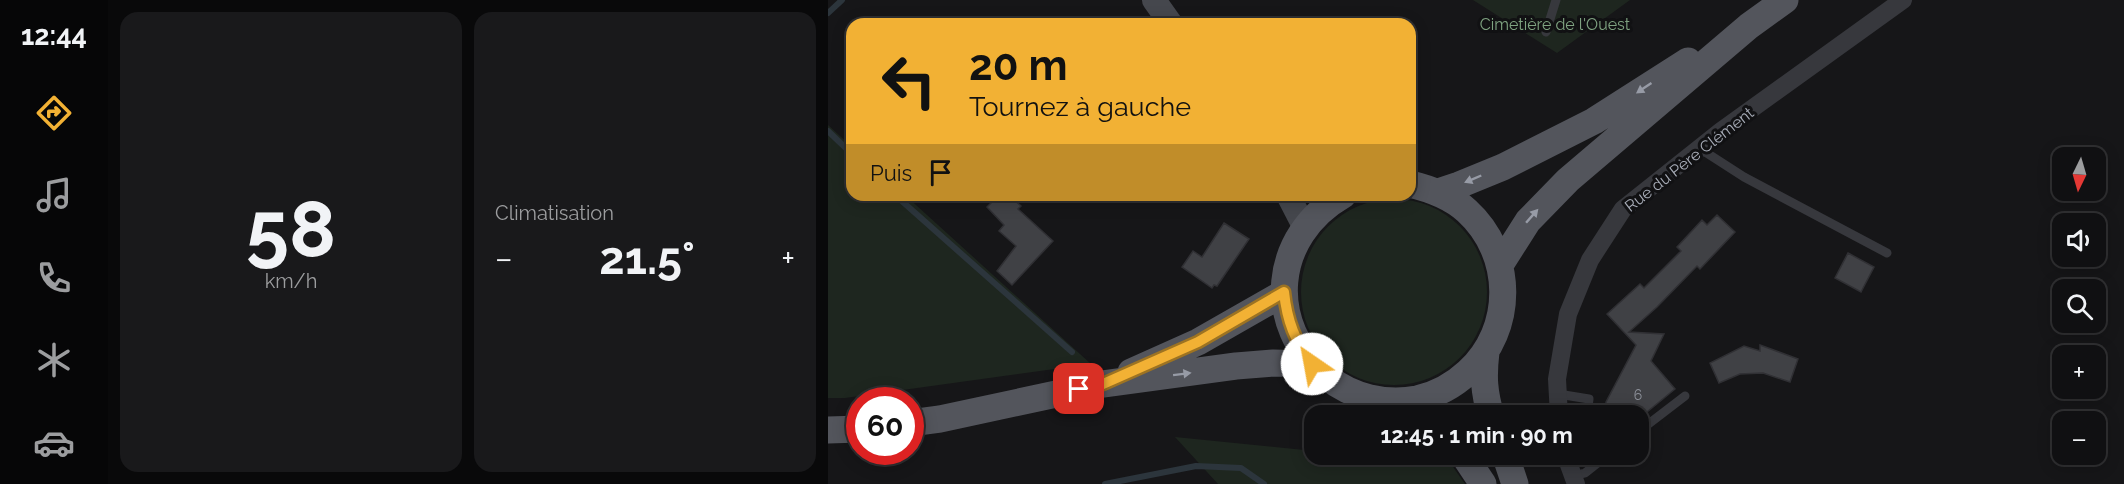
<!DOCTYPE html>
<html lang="fr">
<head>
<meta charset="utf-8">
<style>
  :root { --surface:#101012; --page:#19191b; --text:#f1f3f6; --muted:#9c9d9f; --line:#303032; --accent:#f2b134 }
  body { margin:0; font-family:Raleway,sans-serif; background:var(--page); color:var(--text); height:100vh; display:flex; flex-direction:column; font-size:22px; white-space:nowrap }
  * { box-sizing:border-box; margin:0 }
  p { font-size:20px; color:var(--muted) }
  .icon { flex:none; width:33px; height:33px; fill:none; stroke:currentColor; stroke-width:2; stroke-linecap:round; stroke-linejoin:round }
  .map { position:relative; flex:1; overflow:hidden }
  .panel { display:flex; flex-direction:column; gap:12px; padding:12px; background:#09090a; width:720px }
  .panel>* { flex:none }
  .banner { position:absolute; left:18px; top:18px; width:570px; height:183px; border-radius:18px; box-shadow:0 3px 15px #0003,0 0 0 2px var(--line); background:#f2b134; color:#111; overflow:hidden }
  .needle { width:39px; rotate:185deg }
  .controls { position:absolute; left:1224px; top:147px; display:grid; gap:12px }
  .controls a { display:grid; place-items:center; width:54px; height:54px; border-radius:12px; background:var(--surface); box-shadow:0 3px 15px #0003,0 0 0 2px var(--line); font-size:30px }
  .speed { position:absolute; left:18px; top:387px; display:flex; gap:12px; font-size:30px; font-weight:700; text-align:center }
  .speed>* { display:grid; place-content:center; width:78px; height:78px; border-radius:50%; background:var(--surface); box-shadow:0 3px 15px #0003,0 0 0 2px var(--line); line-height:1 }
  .speed .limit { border:9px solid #d22; background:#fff; color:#111 }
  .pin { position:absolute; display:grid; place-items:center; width:51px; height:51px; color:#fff; margin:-26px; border-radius:12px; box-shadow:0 3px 9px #0006 }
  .me { position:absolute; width:66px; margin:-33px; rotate:327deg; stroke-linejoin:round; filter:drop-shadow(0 0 4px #0008) }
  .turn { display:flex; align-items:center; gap:21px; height:126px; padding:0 24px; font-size:27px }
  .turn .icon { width:78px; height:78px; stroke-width:2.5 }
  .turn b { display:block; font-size:42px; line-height:51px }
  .then { display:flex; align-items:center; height:57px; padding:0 24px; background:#0003; gap:12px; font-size:22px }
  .big { font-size:45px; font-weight:700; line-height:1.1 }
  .panel .tile { flex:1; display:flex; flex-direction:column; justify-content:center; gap:9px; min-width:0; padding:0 21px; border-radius:18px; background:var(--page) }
  .panel .dial { align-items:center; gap:0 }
  .dial b { font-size:78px; line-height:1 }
  .heat { display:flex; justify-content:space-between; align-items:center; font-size:33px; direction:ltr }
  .panel .tiles { flex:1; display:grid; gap:12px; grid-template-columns:repeat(2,1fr) }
  .trip { position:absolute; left:476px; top:405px; width:345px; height:60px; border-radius:18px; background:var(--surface); box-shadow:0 3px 15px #0003,0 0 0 2px var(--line); font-weight:700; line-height:60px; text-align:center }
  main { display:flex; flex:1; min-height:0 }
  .tab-bar { display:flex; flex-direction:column; width:108px; justify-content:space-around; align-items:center; background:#060607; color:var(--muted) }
  .tab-bar .icon { width:42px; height:42px }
  .tab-bar .selected { color:var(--accent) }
  .tab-bar b { font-size:27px; color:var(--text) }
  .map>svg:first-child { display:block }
  .green { fill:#1e261f }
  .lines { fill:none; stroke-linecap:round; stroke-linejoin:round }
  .stream { stroke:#2c353c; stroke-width:6 }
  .building { fill:#404145; stroke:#303034; stroke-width:1.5 }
  .service { stroke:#37383d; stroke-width:9 }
  .minor { stroke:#37383d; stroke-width:18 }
  .secondary { stroke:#45474d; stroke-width:24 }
  .primary { stroke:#53555c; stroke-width:27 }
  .oneway { fill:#979ba6 }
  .route-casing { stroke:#9d7322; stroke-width:15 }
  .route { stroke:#f2b134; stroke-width:10 }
  .labels { text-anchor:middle; stroke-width:6; stroke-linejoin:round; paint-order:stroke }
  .number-label { font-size:14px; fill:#8e929b }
  .park-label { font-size:16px; fill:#7fa381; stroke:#111113 }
  .street-label { font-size:16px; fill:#a8adb8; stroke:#111113 }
</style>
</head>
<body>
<main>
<nav class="tab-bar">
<b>12:44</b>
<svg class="icon selected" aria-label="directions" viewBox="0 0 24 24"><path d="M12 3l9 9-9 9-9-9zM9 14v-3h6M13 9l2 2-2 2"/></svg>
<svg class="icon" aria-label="music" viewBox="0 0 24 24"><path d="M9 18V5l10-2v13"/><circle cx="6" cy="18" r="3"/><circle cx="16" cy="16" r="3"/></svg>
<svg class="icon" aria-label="phone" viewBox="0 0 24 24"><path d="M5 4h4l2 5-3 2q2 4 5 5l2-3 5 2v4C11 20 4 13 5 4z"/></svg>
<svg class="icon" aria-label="climate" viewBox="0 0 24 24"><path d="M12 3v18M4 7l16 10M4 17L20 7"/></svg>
<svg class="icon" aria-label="car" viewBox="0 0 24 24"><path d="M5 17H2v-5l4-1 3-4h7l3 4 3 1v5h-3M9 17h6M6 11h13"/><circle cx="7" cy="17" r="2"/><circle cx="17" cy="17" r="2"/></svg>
</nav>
<section class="panel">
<div class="tiles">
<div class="tile dial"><b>58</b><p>km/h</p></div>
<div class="tile"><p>Climatisation</p>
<div class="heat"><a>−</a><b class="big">21.5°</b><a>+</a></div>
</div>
</div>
</section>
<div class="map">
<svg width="1296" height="484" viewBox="0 0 1296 484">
  <rect width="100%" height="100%" fill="#161618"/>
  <path class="green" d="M 645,0 L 802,0 L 729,53 Z
    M 0,125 L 24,147 L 24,195 L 77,195 L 263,364 L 17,398 L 0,398 Z
    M473 292a93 93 0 1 1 186 0a93 93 0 1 1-186 0Z
    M 347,437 L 486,451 L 486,454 L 523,455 L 623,464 L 637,484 L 390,484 Z"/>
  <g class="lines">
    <path class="stream" d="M 0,13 L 14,0
      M 0,131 L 24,154
      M 67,195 L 244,352
      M 277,484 L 368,466 L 413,468 L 436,484"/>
  </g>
  <path class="building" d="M 171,195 L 181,195 L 193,206 L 190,209 L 225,241 L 184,285 L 169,271 L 188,246 L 171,231 L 176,225 L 159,207 Z
    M 889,215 L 907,232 L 872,269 L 869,266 L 829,307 L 801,332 L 836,334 L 823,361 L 847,389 L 814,416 L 777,416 L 778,402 L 808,345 L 779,314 L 812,284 L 816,288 L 853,251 L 849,247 L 874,220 L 879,225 Z
    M 396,223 L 421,239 L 389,286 L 386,285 L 384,288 L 354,267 L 365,251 L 374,257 Z
    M 1020,253 L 1046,267 L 1033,292 L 1007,278 Z
    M 932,345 L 970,359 L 962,382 L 935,373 L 912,374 L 891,383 L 882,363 L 916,346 L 932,351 Z"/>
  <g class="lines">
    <path class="service" d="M 718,32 L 728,0
      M 871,148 L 916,177 L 1059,253
      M 730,394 L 761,399 L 759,416
      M 810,432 L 857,396
      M 742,467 L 757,454
      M 745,476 L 757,473 L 781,454"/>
    <path class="minor" d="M 731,416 L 729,379 L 740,314 L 762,260 L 795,209 L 893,131 L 1075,0
      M 737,454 L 748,484"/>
    <path class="secondary" d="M 326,0 L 343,24
      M 460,195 L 477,228"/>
    <path class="primary" d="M 610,192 L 631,185 L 675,167 L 766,121 L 860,61
      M 515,195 C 444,236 436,324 499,377 C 524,397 557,405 589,399 C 608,395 626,385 640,372 C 687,329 686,254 639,211 C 623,196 603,189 582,184
      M 672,265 L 700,221 L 740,180 L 921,26 L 957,0
      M 658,352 C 655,377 656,392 663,416
      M 303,372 L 370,342 L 456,293
      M 82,423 L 112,419 L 275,384 L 408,366 L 445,363 L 484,364
      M 0,430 L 32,429
      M 635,454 L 655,484
      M 677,454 L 687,484"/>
  </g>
  <defs><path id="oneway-solid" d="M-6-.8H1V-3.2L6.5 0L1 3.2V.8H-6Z" transform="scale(1.5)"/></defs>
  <g class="oneway">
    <use href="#oneway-solid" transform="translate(816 88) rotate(146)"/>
    <use href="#oneway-solid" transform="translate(645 179) rotate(157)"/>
    <use href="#oneway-solid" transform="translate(704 216) rotate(-49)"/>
    <use href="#oneway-solid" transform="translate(354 374) rotate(-7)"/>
  </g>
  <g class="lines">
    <defs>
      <path id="route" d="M 251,389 L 275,384 L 370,342 L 456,292 C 459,321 467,341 484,364"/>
    </defs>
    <use href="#route" class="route-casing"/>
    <use href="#route" class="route"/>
  </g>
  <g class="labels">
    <g class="number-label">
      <text x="810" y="400">6</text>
    </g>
    <g class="park-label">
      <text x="727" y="30">Cimetière de l'Ouest</text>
    </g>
    <g class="street-label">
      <text transform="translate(861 159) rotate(-38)" y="6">Rue du Père Clément</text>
    </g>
  </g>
</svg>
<div class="controls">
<a><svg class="needle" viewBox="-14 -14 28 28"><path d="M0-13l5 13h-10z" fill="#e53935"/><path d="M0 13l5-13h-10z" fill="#9c9d9f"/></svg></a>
<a><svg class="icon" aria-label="sound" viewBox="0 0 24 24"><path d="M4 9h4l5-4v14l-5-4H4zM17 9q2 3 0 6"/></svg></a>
<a><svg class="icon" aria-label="search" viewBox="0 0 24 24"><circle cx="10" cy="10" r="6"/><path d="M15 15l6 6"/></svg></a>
<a>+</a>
<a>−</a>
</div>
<div class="speed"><div class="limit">60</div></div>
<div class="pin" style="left:251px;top:389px;background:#d93025"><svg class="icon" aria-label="arrive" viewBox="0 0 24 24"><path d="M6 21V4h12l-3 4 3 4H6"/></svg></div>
<svg class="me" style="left:484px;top:364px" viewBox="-20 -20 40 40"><circle r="19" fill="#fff"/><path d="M0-13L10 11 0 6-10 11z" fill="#f2b134"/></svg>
<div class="trip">12:45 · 1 min · 90 m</div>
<div class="banner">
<div class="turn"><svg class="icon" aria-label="left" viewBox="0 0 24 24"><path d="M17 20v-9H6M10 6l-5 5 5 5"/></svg><div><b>20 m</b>Tournez à gauche</div></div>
<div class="then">Puis<svg class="icon" aria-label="arrive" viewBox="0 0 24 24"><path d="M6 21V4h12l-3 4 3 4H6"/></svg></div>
</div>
</div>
</main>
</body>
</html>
